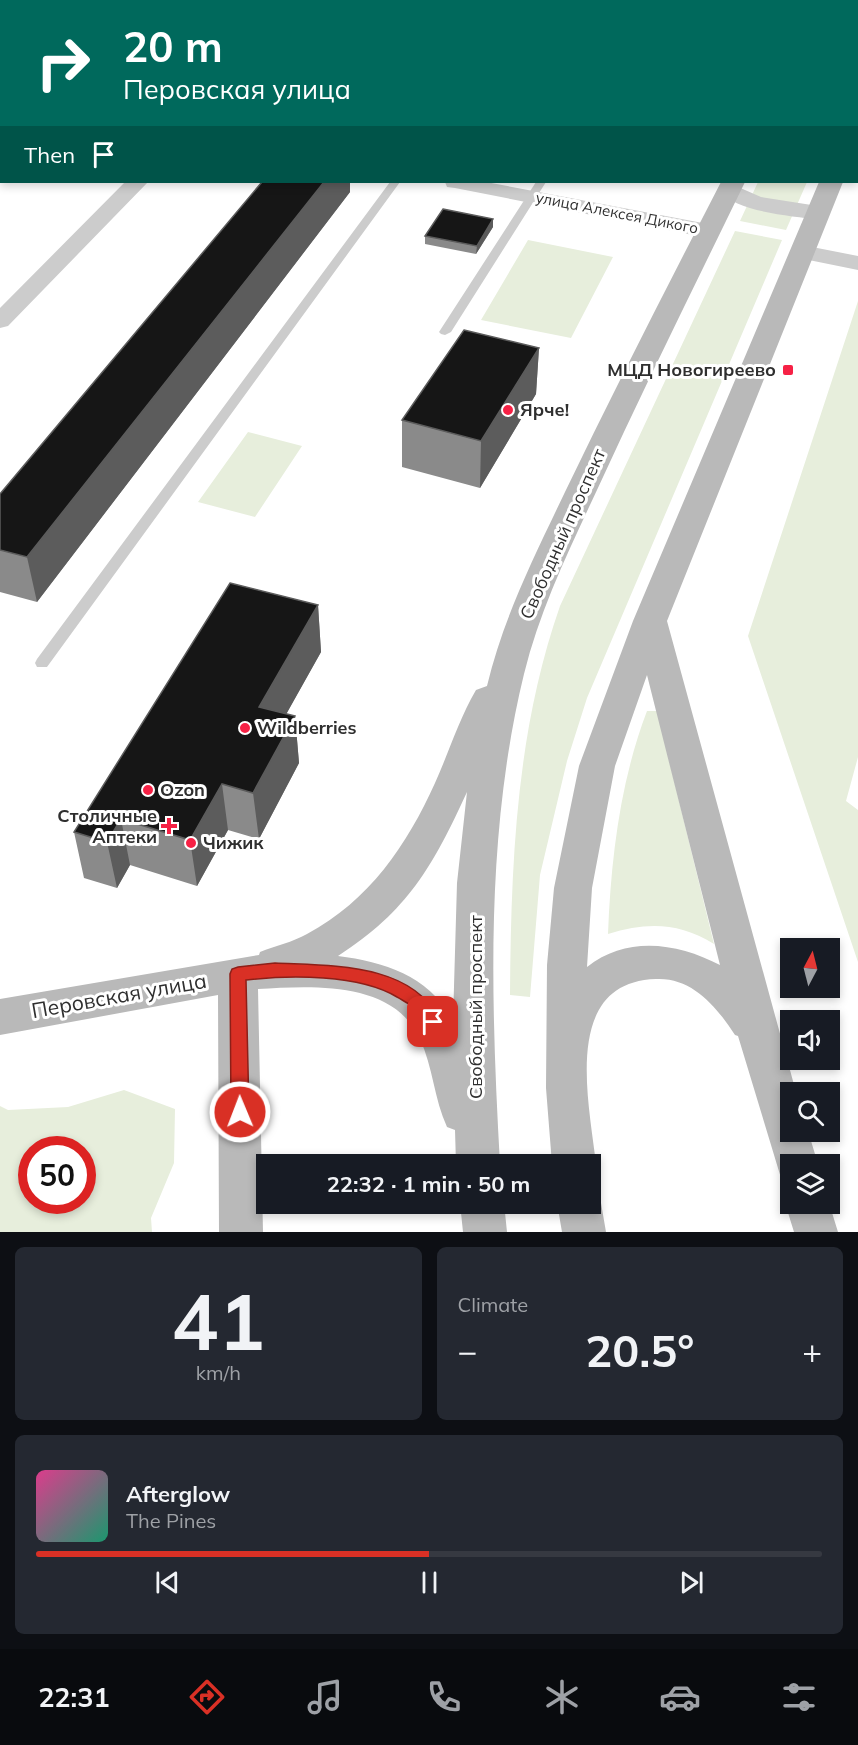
<!DOCTYPE html>
<html lang="en">
<head>
<meta charset="utf-8">
<style>
  :root { --surface:#171b24; --page:#242831; --text:#f1f3f6; --muted:#9ea1a6; --line:#363941; --accent:#d93025 }
  body { margin:0; font-family:Mulish,sans-serif; background:var(--page); color:var(--text); height:100vh; display:flex; flex-direction:column; font-size:22px; white-space:nowrap }
  * { box-sizing:border-box; margin:0 }
  p { font-size:20px; color:var(--muted) }
  .icon { flex:none; width:33px; height:33px; fill:none; stroke:currentColor; stroke-width:2; stroke-linecap:round; stroke-linejoin:round }
  .map { position:relative; height:1232px; overflow:hidden }
  .drawer { display:flex; flex-direction:column; gap:15px; padding:15px; background:#0d0f14; flex:1 }
  .drawer>* { flex:none }
  .guide { position:absolute; left:0px; top:0px; width:858px; height:183px; box-shadow:0 3px 9px #0003; background:#00695c; color:#fff; overflow:hidden }
  .needle { width:39px; rotate:7deg }
  .tools { position:absolute; left:780px; top:938px; display:grid; gap:12px }
  .tools a { display:grid; place-items:center; width:60px; height:60px; border-radius:0px; background:var(--surface); box-shadow:0 3px 9px #0003; font-size:30px }
  .speed { position:absolute; left:18px; top:1136px; display:flex; gap:12px; font-size:30px; font-weight:700; text-align:center }
  .speed>* { display:grid; place-content:center; width:78px; height:78px; border-radius:50%; background:var(--surface); box-shadow:0 3px 9px #0003; line-height:1 }
  .speed .limit { border:9px solid #d22; background:#fff; color:#111 }
  .pin { position:absolute; display:grid; place-items:center; width:51px; height:51px; color:#fff; margin:-26px; border-radius:12px; box-shadow:0 3px 9px #0006 }
  .me { position:absolute; width:66px; margin:-33px; rotate:359deg; stroke-linejoin:round; filter:drop-shadow(0 0 4px #0008) }
  .turn { display:flex; align-items:center; gap:21px; height:126px; padding:0 24px; font-size:27px }
  .turn .icon { width:78px; height:78px; stroke-width:2.5 }
  .turn b { display:block; font-size:42px; line-height:51px }
  .then { display:flex; align-items:center; height:57px; padding:0 24px; background:#0003; gap:12px; font-size:22px }
  .big { font-size:45px; font-weight:700; line-height:1.1 }
  .drawer .widget { flex:1; display:flex; flex-direction:column; justify-content:center; gap:9px; min-width:0; padding:0 21px; border-radius:9px; background:var(--page) }
  .drawer .dial { align-items:center; gap:0 }
  .dial b { font-size:78px; line-height:1 }
  .song { display:flex; align-items:center; gap:18px }
  .cover { width:72px; height:72px; border-radius:9px; background:linear-gradient(135deg,hsl(330 70% 55%),hsl(160 70% 35%)) }
  .played { height:6px; border-radius:3px; background:linear-gradient(90deg,var(--accent) 50%,var(--line) 50%) }
  .keys { display:flex; justify-content:space-around; direction:ltr }
  .heat { display:flex; justify-content:space-between; align-items:center; font-size:33px; direction:ltr }
  .drawer .tiles { flex:1; display:grid; gap:15px; grid-template-columns:1fr 1fr }
  .widget:last-child { grid-column:span 2 }
  .trip { position:absolute; left:256px; top:1154px; width:345px; height:60px; border-radius:0px; background:var(--surface); box-shadow:0 3px 9px #0003; font-weight:700; line-height:60px; text-align:center }
  .dock { display:flex; height:96px; justify-content:space-around; align-items:center; background:#090b0e; color:var(--muted) }
  .dock .icon { width:42px; height:42px }
  .dock .current { color:var(--accent) }
  .dock b { font-size:27px; color:var(--text) }
  .map>svg:first-child { display:block }
  .green { fill:#e7eedc; fill-rule:evenodd }
  .lines { fill:none; stroke-linecap:round; stroke-linejoin:round }
  .lane { fill:#ccc; fill-rule:evenodd }
  .street { fill:#ccc; fill-rule:evenodd }
  .secondary { fill:#b9b9b9; fill-rule:evenodd }
  .wall { fill:#8a8a8a }
  .shaded-wall { fill:#5c5c5c }
  .building { fill:#161616; stroke:#5c5c5c; stroke-width:1.5 }
  .route { fill:#d93025; stroke:#8d1f18; stroke-width:1.5 }
  .poi-dot { fill:#f62145; stroke:#fff; stroke-width:2 }
  .labels { text-anchor:middle; stroke-width:6; stroke-linejoin:round; paint-order:stroke }
  .far-street-label { font-size:15px; fill:#2f2f2f; stroke:#fff }
  .poi-label { font-size:18px; font-weight:bold; fill:#2f2f2f; stroke:#fff; text-anchor:start }
  .street-label { font-size:18px; fill:#2f2f2f; stroke:#fff }
  .near-street-label { font-size:21px; fill:#2f2f2f; stroke:#fff }
</style>
</head>
<body>
<div class="map">
<svg width="858" height="1232" viewBox="0 0 858 1232">
  <rect width="100%" height="100%" fill="#fff"/>
  <path class="green" d="M 758,182 L 807,182 L 786,230 L 740,221 Z
    M 735,231 L 782,240 L 587,698 L 567,761 L 540,875 L 530,997 L 510,995 C 511,863 516,732 560,606 Z
    M 528,240 L 613,257 L 571,338 L 481,320 Z
    M 858,301 L 858,757 L 846,801 L 858,810 L 858,962 L 748,636 Z
    M 248,432 L 302,446 L 255,517 L 198,502 Z
    M 647,711 L 657,711 L 714,944 C 678,922 647,922 608,934 C 611,858 620,782 647,711 Z
    M 124,1090 L 175,1109 L 174,1163 L 151,1218 L 152,1232 L 0,1232 L 0,1106 L 8,1110 L 68,1107 ZM 32,1149 L 82,1149 L 82,1200 L 32,1200 Z"/>
  <g class="lines">
    <path class="lane" d="M 522,0 L 530,0 L 521,2 Z
      M 665,0 L 681,0 L 683,2 L 666,2 Z
      M 390,182 L 400,182 L 47,667 L 37,667 L 35,663 L 37,659 Z
      M 536,182 L 546,182 L 451,332 L 445,335 L 441,334 L 439,332 Z"/>
    <path class="street" d="M 301,0 L 319,0 L 300,2 Z
      M 0,86 L 2,86 L 2,99 L 0,98 Z
      M 125,182 L 148,182 L 8,326 L 0,328 L 0,308 Z
      M 445,182 L 486,182 L 708,224 L 716,226 L 719,231 L 716,236 L 708,238 L 455,188 L 447,187 Z
      M 729,183 L 761,197 L 818,206 L 826,208 L 829,213 L 826,218 L 818,220 C 791,215 735,213 718,189 L 721,184 Z
      M 802,245 L 858,256 L 858,270 L 794,257 L 791,252 L 794,247 Z"/>
    <path class="secondary" d="M 812,0 L 834,0 L 812,2 Z
      M 856,108 L 858,108 L 856,126 Z
      M 721,182 L 745,182 C 695,285 644,387 597,490 C 569,550 540,609 524,674 C 485,834 491,1001 500,1164 L 456,1164 L 455,1130 L 447,1127 C 434,1099 433,1067 420,1039 C 393,980 312,986 258,989 L 263,1232 L 219,1232 L 218,995 L 0,1035 L 0,999 L 259,955 L 260,952 C 275,946 293,942 307,934 C 369,901 407,845 435,783 C 449,752 459,719 476,690 L 487,686 C 503,618 535,555 565,492 C 615,388 668,285 721,182 ZM 467,792 L 457,883 L 453,1021 C 430,976 385,962 338,956 C 408,911 433,866 467,792 Z
      M 819,182 L 843,182 L 667,621 L 796,1092 L 790,1092 L 790,1131 L 808,1131 L 818,1164 L 790,1164 L 790,1182 L 781,1178 L 738,1036 L 735,1035 C 717,1007 692,977 656,979 C 561,982 589,1101 596,1164 L 591,1175 L 591,1164 L 552,1164 L 546,1088 L 547,965 L 554,888 L 579,766 L 633,621 ZM 647,675 L 720,965 C 678,943 627,935 587,967 L 592,888 L 615,766 Z
      M 591,1187 L 595,1188 L 601,1203 L 606,1232 L 562,1232 L 557,1203 L 591,1203 Z
      M 790,1190 L 790,1203 L 829,1203 L 838,1232 L 794,1232 L 785,1203 Z
      M 460,1203 L 504,1203 L 507,1232 L 463,1232 Z"/>
  </g>
  <path class="wall" d="M 262,182 L 350,182 L 350,192 L 37,602 L 0,592 L 0,494 Z
    M 493,219 L 493,227 L 476,254 L 425,244 L 425,236 Z
    M 539,348 L 536,394 L 480,488 L 402,467 L 402,420 Z
    M 318,605 L 321,652 L 286,714 L 295,716 L 299,763 L 259,839 L 228,830 L 197,886 L 130,865 L 117,888 L 84,878 L 74,832 Z"/>
  <path class="shaded-wall" d="M 36,0 L 75,0 L 75,2 L 36,2 Z
    M 452,0 L 482,0 L 481,2 L 451,2 Z
    M 0,14 L 2,14 L 2,57 L 0,57 Z
    M 324,182 L 350,182 L 350,192 L 37,602 L 27,557 Z
    M 493,219 L 493,227 L 476,254 L 477,246 Z
    M 539,348 L 536,394 L 480,488 L 481,441 Z
    M 318,605 L 321,652 L 264,754 L 259,707 Z
    M 295,716 L 299,763 L 259,839 L 253,793 Z
    M 222,784 L 228,830 L 197,886 L 190,840 Z
    M 121,819 L 130,865 L 117,888 L 107,842 Z"/>
  <path class="building" d="M 0,0 L 38,0 L 38,2 L 2,2 L 2,14 L 0,14 Z
    M 405,0 L 452,0 L 451,2 L 403,2 Z
    M 262,182 L 324,182 L 27,557 L 0,550 L 0,494 Z
    M 443,209 L 493,219 L 477,246 L 425,236 Z
    M 464,330 L 539,348 L 481,441 L 402,420 Z
    M 230,583 L 318,605 L 259,707 L 295,716 L 253,793 L 222,784 L 190,840 L 121,819 L 107,842 L 74,832 Z"/>
  <path class="route" d="M 275,963 C 331,966 413,962 441,1022 L 439,1027 C 423,1033 419,1013 409,1004 C 405,1002 401,999 397,997 C 359,974 289,975 246,980 L 249,1112 L 246,1118 L 240,1120 L 234,1118 L 231,1112 L 230,974 L 232,969 L 238,967 Z"/>
  <g class="poi-dot">
    <rect x="782" y="364" width="12" height="12" rx="3"/>
    <circle cx="508" cy="410" r="6"/>
    <circle cx="245" cy="728" r="6"/>
    <circle cx="148" cy="790" r="6"/>
    <path d="M166 817h6v6h6v6h-6v6h-6v-6h-6v-6h6z"/>
    <circle cx="191" cy="843" r="6"/>
  </g>
  <g class="labels">
    <g class="far-street-label">
      <text transform="translate(617 213) rotate(11)" y="5">улица Алексея Дикого</text>
    </g>
    <g class="poi-label">
      <text x="776" y="376" text-anchor="end">МЦД Новогиреево</text>
      <text x="520" y="416">Ярче!</text>
      <text x="257" y="734">Wildberries</text>
      <text x="160" y="796">Ozon</text>
      <text x="157" y="822" text-anchor="end">Столичные<tspan x="157" dy="21">Аптеки</tspan></text>
      <text x="203" y="849">Чижик</text>
    </g>
    <g class="street-label">
      <text transform="translate(563 534) rotate(-66)" y="6">Свободный проспект</text>
      <text transform="translate(476 1007) rotate(-90)" y="6">Свободный проспект</text>
    </g>
    <g class="near-street-label">
      <text transform="translate(119 996) rotate(-10)" y="7">Перовская улица</text>
    </g>
  </g>
</svg>
<div class="tools">
<a><svg class="needle" viewBox="-14 -14 28 28"><path d="M0-13l5 13h-10z" fill="#e53935"/><path d="M0 13l5-13h-10z" fill="#9ea1a6"/></svg></a>
<a><svg class="icon" aria-label="sound" viewBox="0 0 24 24"><path d="M4 9h4l5-4v14l-5-4H4zM17 9q2 3 0 6"/></svg></a>
<a><svg class="icon" aria-label="search" viewBox="0 0 24 24"><circle cx="10" cy="10" r="6"/><path d="M15 15l6 6"/></svg></a>
<a><svg class="icon" aria-label="layers" viewBox="0 0 24 24"><path d="M12 4l9 5-9 5-9-5zM3 14l9 5 9-5"/></svg></a>
</div>
<div class="speed"><div class="limit">50</div></div>
<div class="pin" style="left:433px;top:1022px;background:#d93025"><svg class="icon" aria-label="arrive" viewBox="0 0 24 24"><path d="M6 21V4h12l-3 4 3 4H6"/></svg></div>
<svg class="me" style="left:240px;top:1112px" viewBox="-20 -20 40 40"><circle r="17" fill="#d93025" stroke="#fff" stroke-width="3"/><path d="M0-11L8 9 0 5-8 9z" fill="#fff"/></svg>
<div class="trip">22:32 · 1 min · 50 m</div>
<div class="guide">
<div class="turn"><svg class="icon" aria-label="right" viewBox="0 0 24 24"><path d="M7 20v-9h11M14 6l5 5-5 5"/></svg><div><b>20 m</b>Перовская улица</div></div>
<div class="then">Then<svg class="icon" aria-label="arrive" viewBox="0 0 24 24"><path d="M6 21V4h12l-3 4 3 4H6"/></svg></div>
</div>
</div>
<section class="drawer">
<div class="tiles">
<div class="widget dial"><b>41</b><p>km/h</p></div>
<div class="widget"><p>Climate</p>
<div class="heat"><a>−</a><b class="big">20.5°</b><a>+</a></div>
</div>
<div class="widget">
<div class="song"><i class="cover"></i><div><b>Afterglow</b><p>The Pines</p></div></div>
<div class="played"></div>
<div class="keys"><svg class="icon" aria-label="previous" viewBox="0 0 24 24"><path d="M18 5L8 12l10 7zM5 5v14"/></svg><svg class="icon" aria-label="pause" viewBox="0 0 24 24"><path d="M8 5v14M16 5v14"/></svg><svg class="icon" aria-label="next" viewBox="0 0 24 24"><path d="M6 5l10 7-10 7zM19 5v14"/></svg></div>
</div>
</div>
</section>
<nav class="dock">
<b>22:31</b>
<svg class="icon current" aria-label="directions" viewBox="0 0 24 24"><path d="M12 3l9 9-9 9-9-9zM9 14v-3h6M13 9l2 2-2 2"/></svg>
<svg class="icon" aria-label="music" viewBox="0 0 24 24"><path d="M9 18V5l10-2v13"/><circle cx="6" cy="18" r="3"/><circle cx="16" cy="16" r="3"/></svg>
<svg class="icon" aria-label="phone" viewBox="0 0 24 24"><path d="M5 4h4l2 5-3 2q2 4 5 5l2-3 5 2v4C11 20 4 13 5 4z"/></svg>
<svg class="icon" aria-label="climate" viewBox="0 0 24 24"><path d="M12 3v18M4 7l16 10M4 17L20 7"/></svg>
<svg class="icon" aria-label="car" viewBox="0 0 24 24"><path d="M5 17H2v-5l4-1 3-4h7l3 4 3 1v5h-3M9 17h6M6 11h13"/><circle cx="7" cy="17" r="2"/><circle cx="17" cy="17" r="2"/></svg>
<svg class="icon" aria-label="filters" viewBox="0 0 24 24"><path d="M4 7h16M4 17h16"/><circle cx="9" cy="7" r="2"/><circle cx="15" cy="17" r="2"/></svg>
</nav>
</body>
</html>
